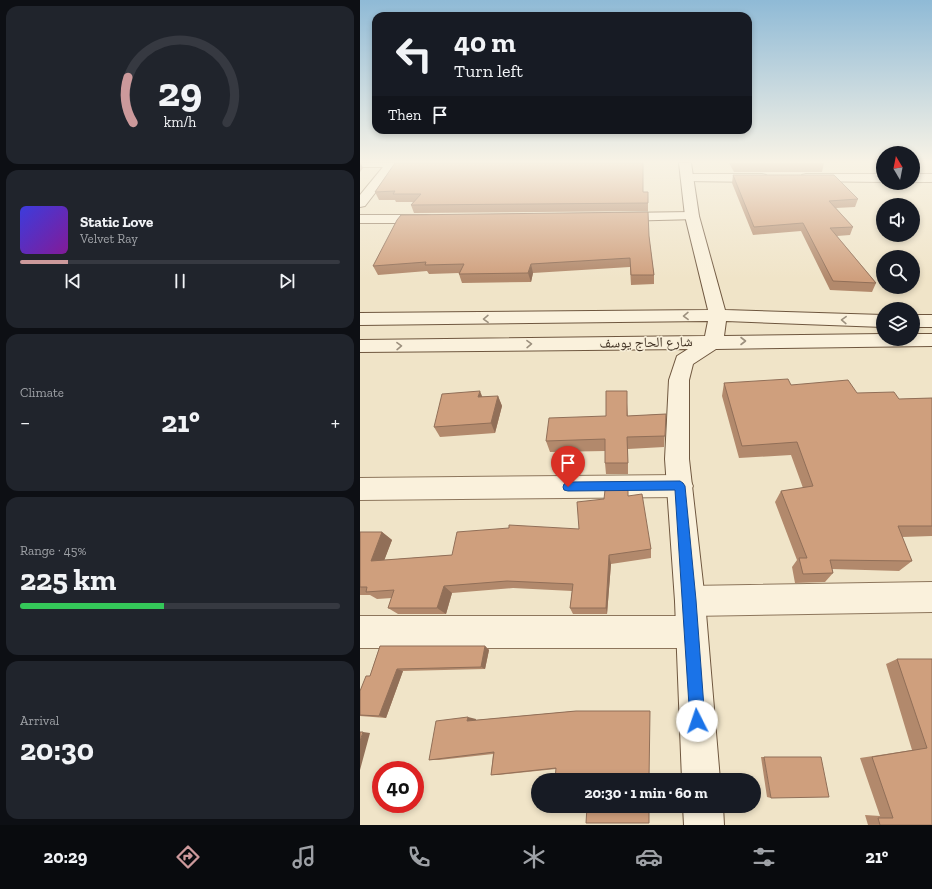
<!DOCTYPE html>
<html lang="en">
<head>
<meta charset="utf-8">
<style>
  :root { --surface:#171b24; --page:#20242c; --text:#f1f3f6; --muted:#9ea1a6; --line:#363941; --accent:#cc999b }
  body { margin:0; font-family:"Zilla Slab","Noto Naskh Arabic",serif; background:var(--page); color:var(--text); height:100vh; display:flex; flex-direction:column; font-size:15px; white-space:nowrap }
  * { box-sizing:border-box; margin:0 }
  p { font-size:13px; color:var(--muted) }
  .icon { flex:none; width:22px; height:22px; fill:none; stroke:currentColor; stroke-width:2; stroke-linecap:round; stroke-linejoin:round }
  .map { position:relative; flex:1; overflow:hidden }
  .details { display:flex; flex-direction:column; gap:6px; padding:6px; background:#0d0f14; width:360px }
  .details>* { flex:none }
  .top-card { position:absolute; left:12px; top:12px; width:380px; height:122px; border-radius:12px; box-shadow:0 2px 6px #0003; background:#171b24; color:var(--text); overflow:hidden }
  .needle { width:26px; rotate:350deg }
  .tools { position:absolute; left:516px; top:146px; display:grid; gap:8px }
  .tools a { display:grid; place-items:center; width:44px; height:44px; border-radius:50%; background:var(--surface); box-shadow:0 2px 6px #0003; font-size:20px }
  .speed { position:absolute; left:12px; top:761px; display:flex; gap:8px; font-size:20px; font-weight:700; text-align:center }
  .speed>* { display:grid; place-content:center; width:52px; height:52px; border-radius:50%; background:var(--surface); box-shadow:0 2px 6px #0003; line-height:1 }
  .speed .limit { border:6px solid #d22; background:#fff; color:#111 }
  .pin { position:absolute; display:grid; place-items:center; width:34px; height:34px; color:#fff; margin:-41px -17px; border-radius:50% 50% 50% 0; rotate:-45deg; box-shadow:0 0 4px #0007 }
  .pin .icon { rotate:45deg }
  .me { position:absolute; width:44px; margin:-22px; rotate:356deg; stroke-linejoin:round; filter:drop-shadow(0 0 3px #0008) }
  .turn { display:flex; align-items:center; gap:14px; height:84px; padding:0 16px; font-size:18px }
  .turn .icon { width:52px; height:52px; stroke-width:2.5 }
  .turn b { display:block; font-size:28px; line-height:34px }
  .then { display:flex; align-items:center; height:38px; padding:0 16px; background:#0003; gap:8px; font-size:15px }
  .big { font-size:30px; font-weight:800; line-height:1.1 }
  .details .tile { flex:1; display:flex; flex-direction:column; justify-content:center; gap:6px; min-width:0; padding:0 14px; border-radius:12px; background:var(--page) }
  .details .dial { align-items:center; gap:0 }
  .dial svg { height:104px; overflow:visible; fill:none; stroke:var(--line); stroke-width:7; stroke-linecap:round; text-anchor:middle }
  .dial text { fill:var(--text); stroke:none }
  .song { display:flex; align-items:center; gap:12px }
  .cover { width:48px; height:48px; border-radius:6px; background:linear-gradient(135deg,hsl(240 70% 55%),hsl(290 70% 35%)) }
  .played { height:4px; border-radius:2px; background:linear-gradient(90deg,var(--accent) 15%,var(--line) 15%) }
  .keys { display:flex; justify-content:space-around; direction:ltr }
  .heat { display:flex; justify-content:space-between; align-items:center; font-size:22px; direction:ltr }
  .charge { height:6px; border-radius:3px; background:linear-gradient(90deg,#34c759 45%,var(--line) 0) }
  .trip { position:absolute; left:171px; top:773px; width:230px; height:40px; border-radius:20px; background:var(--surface); box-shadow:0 2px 6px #0003; font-weight:800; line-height:40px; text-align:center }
  .tab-bar { display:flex; height:64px; justify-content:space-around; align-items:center; background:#090b0e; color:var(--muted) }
  .tab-bar .icon { width:28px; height:28px }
  .tab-bar .current { color:var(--accent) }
  .tab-bar b { font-size:18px; color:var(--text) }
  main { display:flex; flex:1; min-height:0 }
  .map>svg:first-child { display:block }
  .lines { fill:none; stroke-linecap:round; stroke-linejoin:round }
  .street-casing { stroke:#8d765c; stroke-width:2 }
  .secondary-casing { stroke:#6f573f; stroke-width:2 }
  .street { fill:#faf1dc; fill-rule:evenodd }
  .secondary { fill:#faf1dc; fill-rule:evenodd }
  .wall { fill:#b2896c }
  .shaded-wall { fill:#916f58 }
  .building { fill:#cf9f7d; stroke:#916f58 }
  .oneway { stroke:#9c907e }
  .route { fill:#1a73e8; stroke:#114b97 }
  .labels { text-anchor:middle; stroke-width:3; stroke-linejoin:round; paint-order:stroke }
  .street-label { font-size:14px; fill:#3d2e20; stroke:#f7eed8 }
</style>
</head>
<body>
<main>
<section class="details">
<div class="tile dial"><svg viewBox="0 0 100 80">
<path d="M14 69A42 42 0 1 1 86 69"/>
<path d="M14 69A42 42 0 0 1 10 34" stroke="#cc999b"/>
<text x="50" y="56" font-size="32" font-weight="700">29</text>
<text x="50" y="72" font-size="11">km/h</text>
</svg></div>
<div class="tile">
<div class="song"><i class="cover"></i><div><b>Static Love</b><p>Velvet Ray</p></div></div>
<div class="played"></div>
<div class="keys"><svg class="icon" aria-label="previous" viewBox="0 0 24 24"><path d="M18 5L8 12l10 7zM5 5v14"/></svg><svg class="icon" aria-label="pause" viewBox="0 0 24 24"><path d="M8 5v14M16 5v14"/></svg><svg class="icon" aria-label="next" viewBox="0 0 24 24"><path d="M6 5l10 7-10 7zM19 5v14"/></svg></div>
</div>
<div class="tile"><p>Climate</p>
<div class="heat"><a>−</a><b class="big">21°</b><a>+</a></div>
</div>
<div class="tile"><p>Range · 45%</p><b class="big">225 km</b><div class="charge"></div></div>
<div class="tile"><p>Arrival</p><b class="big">20:30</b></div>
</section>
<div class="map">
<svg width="572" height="825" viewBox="0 0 572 825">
  <rect width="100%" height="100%" fill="#f0e4c8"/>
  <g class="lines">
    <defs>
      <path id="street" d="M 0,163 L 108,163 L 103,166 L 35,167 L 5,206 L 0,207 L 0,195 L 23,167 L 0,167 Z
        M 327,174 L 402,174 L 406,175 L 408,178 L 406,181 L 402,182 L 323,181 L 321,178 L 323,175 Z
        M 446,174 L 523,174 L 523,182 L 442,181 L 440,178 L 442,175 Z
        M 553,174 L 572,174 L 572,182 L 553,182 Z
        M 332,212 L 337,213 L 339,216 L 337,219 L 260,221 L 255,220 L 253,217 L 255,214 L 260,213 Z
        M 0,215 L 67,215 L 72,216 L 74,219 L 72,222 L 67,223 L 0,223 Z
        M 320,475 L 329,478 L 333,486 L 329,494 L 320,497 L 0,500 L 0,478 Z
        M 572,582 L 572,612 L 330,616 L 319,612 L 315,601 L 319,590 L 330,586 Z
        M 0,616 L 331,616 L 342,621 L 347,632 L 342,643 L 331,648 L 0,648 Z"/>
      <path id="secondary" d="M 319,163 L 331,163 L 339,216 L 365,310 L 523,315 L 523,327 L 366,321 L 364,336 L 523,334 L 523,339 L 553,339 L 553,334 L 572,334 L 572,346 L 356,349 L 333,364 L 329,380 L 329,459 L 345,601 L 360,780 L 322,780 L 315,601 L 305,459 L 309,380 L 317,356 L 328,349 L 0,352 L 0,340 L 345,336 L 348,321 L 0,325 L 0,313 L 348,310 L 325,216 Z
        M 553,315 L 572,315 L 572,327 L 553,327 Z
        M 323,806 L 363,806 L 364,825 L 324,825 Z"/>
    </defs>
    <use href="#street" class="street-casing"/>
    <use href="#secondary" class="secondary-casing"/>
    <use href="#street" class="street"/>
    <use href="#secondary" class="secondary"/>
  </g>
  <path class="wall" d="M 35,163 L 283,192 L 288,192 L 288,211 L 54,213 L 51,205 L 53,202 L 36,202 L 35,200 L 19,200 L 15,192 Z
    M 369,163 L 464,163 L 462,172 L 374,172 Z
    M 373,175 L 498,199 L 495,207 L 476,208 L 493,227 L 490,235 L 477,236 L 516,283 L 512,292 L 470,290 L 441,231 L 393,235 L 372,183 Z
    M 289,236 L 294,275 L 294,284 L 271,285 L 270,267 L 173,273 L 171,282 L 102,283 L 99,274 L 99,273 L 69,274 L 67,271 L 18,275 L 13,266 Z
    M 364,383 L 431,385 L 539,399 L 572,398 L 572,536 L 542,537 L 552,561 L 539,571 L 472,569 L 473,573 L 465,582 L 435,583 L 432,567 L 437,560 L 415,502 L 421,491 L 443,488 L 431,455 L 379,458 L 362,396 Z
    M 138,396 L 142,406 L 135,433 L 80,437 L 74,427 Z
    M 267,403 L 268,416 L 306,414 L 304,447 L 268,449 L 268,474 L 246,474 L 245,463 L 245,451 L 190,452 L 186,441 L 246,416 Z
    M 268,489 L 268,496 L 291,549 L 291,558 L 251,564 L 247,614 L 213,614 L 210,608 L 212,591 L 153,588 L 92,593 L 86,614 L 38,614 L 28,608 L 32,598 L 17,599 L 10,595 L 0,595 L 0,532 L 22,532 L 32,540 L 24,560 L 92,555 L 219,529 L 244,499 Z
    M 20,646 L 125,646 L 129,650 L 125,669 L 43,671 L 26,718 L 0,716 L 0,691 L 10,676 Z
    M 537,659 L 572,659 L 572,825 L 508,825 L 505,815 L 520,816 L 500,758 L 552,750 L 526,664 Z
    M 216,711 L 196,769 L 138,775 L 131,775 L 133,754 L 79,760 L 69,760 L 116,719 L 116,720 Z
    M 401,757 L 404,757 L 411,798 L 407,797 Z"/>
  <path class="shaded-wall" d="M 0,163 L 1,163 L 3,168 L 0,172 Z
    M 171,264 L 173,273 L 171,282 L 168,273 Z
    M 120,391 L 124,401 L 118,397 Z
    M 138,396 L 142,406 L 135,433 L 131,423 Z
    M 267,437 L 268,449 L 268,474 L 268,463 Z
    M 22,532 L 32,540 L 21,569 L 11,561 Z
    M 249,555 L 251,564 L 247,614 L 246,608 Z
    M 84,586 L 92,593 L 86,614 L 77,608 Z
    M 125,646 L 129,650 L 125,669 L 121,667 Z
    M 37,669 L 43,671 L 26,718 L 19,716 Z
    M 108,717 L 116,719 L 115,724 L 107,721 Z
    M 3,732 L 10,733 L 0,770 L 0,741 Z"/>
  <path class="building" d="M 35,163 L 283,163 L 283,192 L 288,192 L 288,203 L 51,205 L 61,194 L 33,194 L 35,191 L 15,192 Z
    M 373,175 L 474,175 L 498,199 L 469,201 L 493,227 L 470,228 L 516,283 L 473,281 L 443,223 L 394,227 Z
    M 288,212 L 289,236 L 294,275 L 271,275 L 270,258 L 171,264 L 168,273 L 99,274 L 104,264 L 65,265 L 66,262 L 13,266 L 37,220 L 41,215 Z
    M 428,379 L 431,385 L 488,380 L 497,393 L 534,392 L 539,399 L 572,398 L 572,526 L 538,526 L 552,561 L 470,560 L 473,573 L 443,574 L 439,558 L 447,558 L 421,491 L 453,486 L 437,442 L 382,446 L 364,383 Z
    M 120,391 L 118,397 L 138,396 L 131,423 L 74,427 L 82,394 Z
    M 246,391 L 267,391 L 267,416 L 306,414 L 305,436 L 267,437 L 268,463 L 245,463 L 245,439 L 186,441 L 189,418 L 246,416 Z
    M 268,489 L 268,496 L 282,494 L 291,549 L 249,555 L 246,608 L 210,608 L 213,584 L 147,581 L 84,586 L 77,608 L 28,608 L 34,590 L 6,592 L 7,587 L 0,587 L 0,532 L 22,532 L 11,561 L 92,555 L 97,532 L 149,528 L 149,525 L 219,529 L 217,502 L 244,499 L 245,490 Z
    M 20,646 L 125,646 L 121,667 L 37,669 L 19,716 L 0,715 L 0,691 L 6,676 L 10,676 Z
    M 537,659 L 572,659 L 572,825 L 520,825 L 518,818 L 533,818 L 512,757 L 567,748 Z
    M 216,711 L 290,711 L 289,780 L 195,780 L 196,768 L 131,775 L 134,752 L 69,760 L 76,721 L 108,717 L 107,721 Z
    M 0,732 L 3,732 L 0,741 Z
    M 404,757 L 461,757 L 469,797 L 411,798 Z
    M 201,806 L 289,806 L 289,823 L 226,823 L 227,807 Z"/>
  <defs><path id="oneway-chevron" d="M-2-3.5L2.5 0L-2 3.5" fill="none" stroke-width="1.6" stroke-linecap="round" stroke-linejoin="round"/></defs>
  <g class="oneway">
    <use href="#oneway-chevron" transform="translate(326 316) rotate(179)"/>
    <use href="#oneway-chevron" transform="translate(126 319) rotate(179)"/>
    <use href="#oneway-chevron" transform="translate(484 320) rotate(-178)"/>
    <use href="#oneway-chevron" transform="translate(383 341)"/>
    <use href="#oneway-chevron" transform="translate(169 344) rotate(-1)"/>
    <use href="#oneway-chevron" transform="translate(39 346) rotate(-1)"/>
  </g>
  <linearGradient id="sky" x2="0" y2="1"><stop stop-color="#8fbad6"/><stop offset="0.58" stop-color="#f8f3e6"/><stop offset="1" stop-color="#f8f3e6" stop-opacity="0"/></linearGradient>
  <rect width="572" height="279" fill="url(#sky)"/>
  <path class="route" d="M 320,481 L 323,483 L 325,486 L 336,600 L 345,721 L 342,726 L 337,728 L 332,726 L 330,721 L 315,490 L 208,491 L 204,490 L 203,487 L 204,484 L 208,482 Z"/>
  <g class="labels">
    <g class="street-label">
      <text transform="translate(286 342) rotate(-1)" y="5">شارع الحاج يوسف</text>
    </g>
  </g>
</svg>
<div class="tools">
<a><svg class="needle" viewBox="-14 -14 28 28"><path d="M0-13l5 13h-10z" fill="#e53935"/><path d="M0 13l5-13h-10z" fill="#9ea1a6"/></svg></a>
<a><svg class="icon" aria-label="sound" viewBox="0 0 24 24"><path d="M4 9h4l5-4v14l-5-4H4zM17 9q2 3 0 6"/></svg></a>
<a><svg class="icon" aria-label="search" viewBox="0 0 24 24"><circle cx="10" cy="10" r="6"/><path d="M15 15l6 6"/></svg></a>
<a><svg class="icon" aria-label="layers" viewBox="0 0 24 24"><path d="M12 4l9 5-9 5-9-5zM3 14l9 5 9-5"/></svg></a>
</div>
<div class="speed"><div class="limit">40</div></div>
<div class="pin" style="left:208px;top:487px;background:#d93025"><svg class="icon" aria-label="arrive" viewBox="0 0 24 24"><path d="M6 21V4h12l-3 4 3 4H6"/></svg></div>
<svg class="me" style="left:337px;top:721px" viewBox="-20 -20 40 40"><circle r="19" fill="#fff"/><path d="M0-13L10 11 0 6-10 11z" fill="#1a73e8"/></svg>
<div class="trip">20:30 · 1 min · 60 m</div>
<div class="top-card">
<div class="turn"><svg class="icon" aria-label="left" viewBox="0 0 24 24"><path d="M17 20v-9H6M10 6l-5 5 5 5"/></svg><div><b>40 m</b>Turn left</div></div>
<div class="then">Then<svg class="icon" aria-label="arrive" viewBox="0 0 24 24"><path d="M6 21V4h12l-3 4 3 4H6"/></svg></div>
</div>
</div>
</main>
<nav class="tab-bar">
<b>20:29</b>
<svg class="icon current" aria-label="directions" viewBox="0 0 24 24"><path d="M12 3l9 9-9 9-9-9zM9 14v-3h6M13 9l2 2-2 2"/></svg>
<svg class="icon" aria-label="music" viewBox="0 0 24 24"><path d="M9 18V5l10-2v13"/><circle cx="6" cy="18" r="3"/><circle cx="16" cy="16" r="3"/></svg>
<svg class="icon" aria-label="phone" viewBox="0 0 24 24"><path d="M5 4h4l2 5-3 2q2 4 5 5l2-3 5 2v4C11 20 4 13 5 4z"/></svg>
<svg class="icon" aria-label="climate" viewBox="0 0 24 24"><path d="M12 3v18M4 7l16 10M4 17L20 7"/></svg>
<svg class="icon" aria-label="car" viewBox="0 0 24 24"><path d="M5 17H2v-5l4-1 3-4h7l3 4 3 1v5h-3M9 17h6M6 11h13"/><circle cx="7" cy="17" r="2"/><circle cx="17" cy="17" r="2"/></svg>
<svg class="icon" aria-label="filters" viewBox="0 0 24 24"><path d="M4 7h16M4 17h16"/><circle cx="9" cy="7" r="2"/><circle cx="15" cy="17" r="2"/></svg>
<b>21°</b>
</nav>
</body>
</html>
